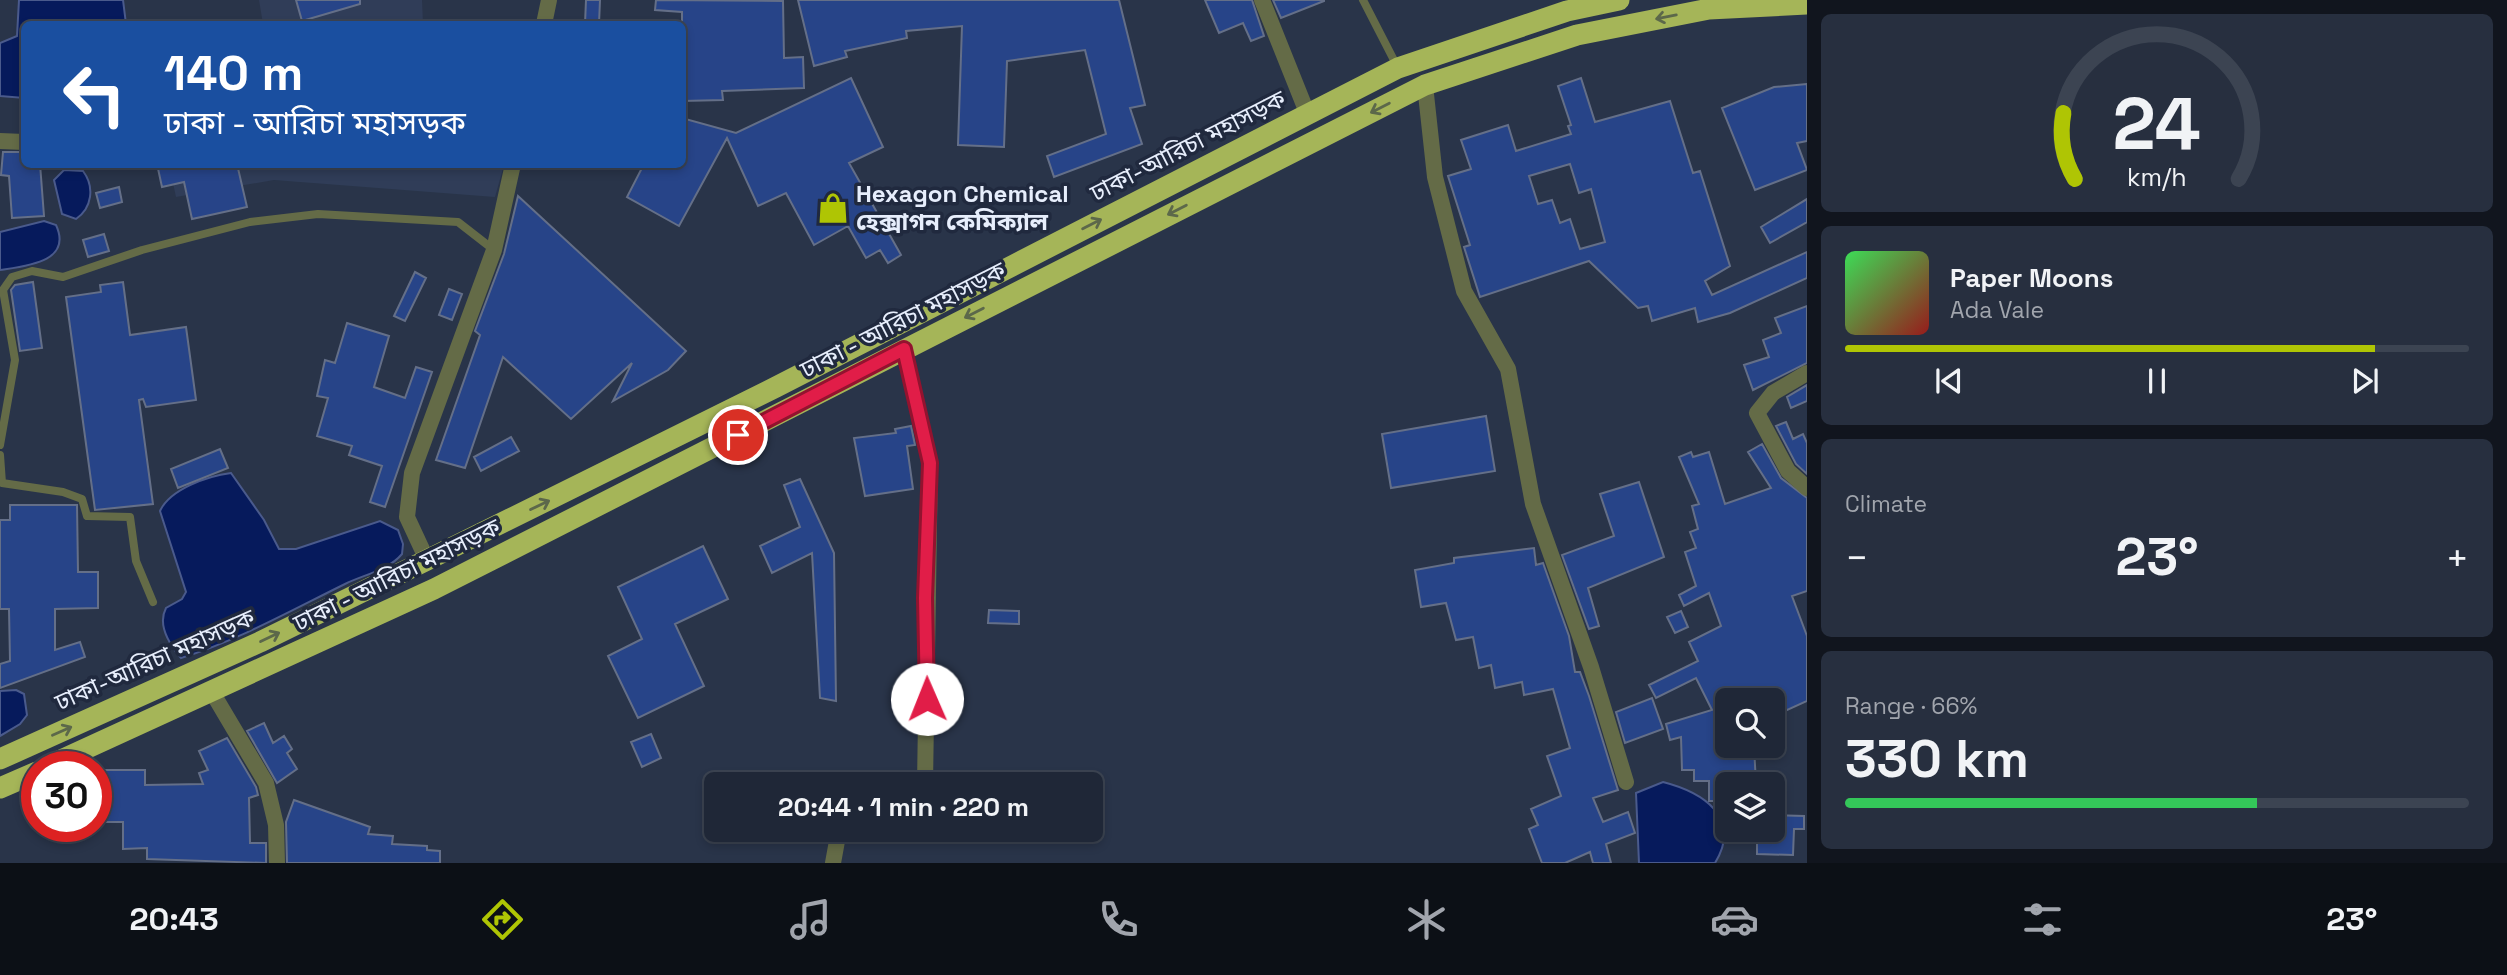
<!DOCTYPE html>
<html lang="en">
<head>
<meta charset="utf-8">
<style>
  :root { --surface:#1f2737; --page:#272f3f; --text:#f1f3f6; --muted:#a1a5ad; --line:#3c4452; --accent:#afc504 }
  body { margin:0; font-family:"Space Grotesk","Noto Sans Bengali",sans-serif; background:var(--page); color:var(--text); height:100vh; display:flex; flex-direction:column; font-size:26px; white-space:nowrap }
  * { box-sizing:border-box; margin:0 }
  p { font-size:23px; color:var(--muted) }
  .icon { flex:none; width:38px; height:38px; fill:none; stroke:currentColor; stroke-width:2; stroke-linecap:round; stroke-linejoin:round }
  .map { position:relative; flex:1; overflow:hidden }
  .panel { display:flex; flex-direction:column; gap:14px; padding:14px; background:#11151e; width:700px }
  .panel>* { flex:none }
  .top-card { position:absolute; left:21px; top:21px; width:665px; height:147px; border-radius:10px; box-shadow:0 4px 10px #0003,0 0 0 2px var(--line); background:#1a4fa0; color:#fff; overflow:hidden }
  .fabs { position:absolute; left:1715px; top:688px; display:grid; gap:14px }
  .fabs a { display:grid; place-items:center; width:70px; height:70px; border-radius:10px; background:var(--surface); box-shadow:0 4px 10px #0003,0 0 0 2px var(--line); font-size:35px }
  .speed { position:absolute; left:21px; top:751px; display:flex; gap:14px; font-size:35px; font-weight:700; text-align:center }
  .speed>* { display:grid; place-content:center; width:91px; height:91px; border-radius:50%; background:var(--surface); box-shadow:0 4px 10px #0003,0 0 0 2px var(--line); line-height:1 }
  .speed .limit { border:10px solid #d22; background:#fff; color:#111 }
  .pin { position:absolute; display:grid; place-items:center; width:60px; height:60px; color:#fff; margin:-30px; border:4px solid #fff; border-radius:50%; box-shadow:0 2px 7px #0007 }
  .me { position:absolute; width:77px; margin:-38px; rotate:359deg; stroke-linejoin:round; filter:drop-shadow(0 0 5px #0008) }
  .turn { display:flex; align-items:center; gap:24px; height:147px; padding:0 28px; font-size:32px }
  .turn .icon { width:91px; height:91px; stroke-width:2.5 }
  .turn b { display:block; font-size:49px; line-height:60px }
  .big { font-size:52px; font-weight:600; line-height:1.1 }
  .panel .widget { flex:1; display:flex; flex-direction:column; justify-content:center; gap:10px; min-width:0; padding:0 24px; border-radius:10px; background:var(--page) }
  .panel .dial { align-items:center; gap:0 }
  .dial svg { height:182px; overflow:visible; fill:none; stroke:var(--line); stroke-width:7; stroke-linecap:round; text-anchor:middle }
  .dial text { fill:var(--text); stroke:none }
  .song { display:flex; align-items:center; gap:21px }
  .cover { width:84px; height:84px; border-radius:10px; background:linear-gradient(135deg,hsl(130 70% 55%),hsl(0 70% 35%)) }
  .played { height:7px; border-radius:4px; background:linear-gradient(90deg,var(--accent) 85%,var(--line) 85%) }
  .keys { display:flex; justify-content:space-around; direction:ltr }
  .heat { display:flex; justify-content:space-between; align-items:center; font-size:38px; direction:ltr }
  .charge { height:10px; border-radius:5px; background:linear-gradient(90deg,#34c759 66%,var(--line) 0) }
  .trip { position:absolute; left:704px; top:772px; width:399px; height:70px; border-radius:10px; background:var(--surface); box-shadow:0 4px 10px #0003,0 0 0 2px var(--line); font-weight:600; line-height:70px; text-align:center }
  .tab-bar { display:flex; height:112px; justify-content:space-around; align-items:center; background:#0c1016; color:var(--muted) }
  .tab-bar .icon { width:49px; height:49px }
  .tab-bar .selected { color:var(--accent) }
  .tab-bar b { font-size:32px; color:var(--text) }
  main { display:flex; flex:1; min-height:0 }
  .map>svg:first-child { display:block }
  .built { fill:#303d58 }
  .water { fill:#061a5c; stroke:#4a5a8c; stroke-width:2 }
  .building { fill:#274488; stroke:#646f88; stroke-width:2; fill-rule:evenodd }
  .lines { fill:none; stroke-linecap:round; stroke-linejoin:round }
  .lane { stroke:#646b47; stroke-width:8 }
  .street { stroke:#646b47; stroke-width:16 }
  .highway { stroke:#a5b558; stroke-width:21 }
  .oneway { stroke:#5c684a }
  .route-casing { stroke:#92132f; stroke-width:18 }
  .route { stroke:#e11d48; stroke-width:12 }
  .labels { text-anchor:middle; stroke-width:7; stroke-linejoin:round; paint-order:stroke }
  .street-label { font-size:24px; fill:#e7eefc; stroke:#20293e }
  .poi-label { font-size:24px; font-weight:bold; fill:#e7eefc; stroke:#20293e; text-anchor:start }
</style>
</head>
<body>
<main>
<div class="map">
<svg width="1807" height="863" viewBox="0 0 1807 863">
  <rect width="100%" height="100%" fill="#293449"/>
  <path class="built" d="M 259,0 L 422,0 L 423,24 L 263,24 Z
    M 169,165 L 504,165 L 495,197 L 274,180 L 176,197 Z"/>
  <path class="water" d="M 19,0 L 123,0 L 126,24 L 24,24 L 24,98 L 0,96 L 0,43 L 17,36 Z
    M 64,170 L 83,171 C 95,187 92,208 76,219 L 62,214 L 54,180 Z
    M 44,221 L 56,225 C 73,262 26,266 0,270 L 0,232 Z
    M 231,473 L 264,520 L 279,549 L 296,549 L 380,521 L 398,530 L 403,544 L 402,554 C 389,570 363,575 345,584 C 290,611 239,640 181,658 C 170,645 157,625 166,608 L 182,599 L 186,592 L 160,511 C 170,489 208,476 231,473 Z
    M 16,690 L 24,694 L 27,715 L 20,724 L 0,736 L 0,691 Z
    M 1663,782 C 1702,792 1743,817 1715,863 L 1639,863 L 1636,793 Z"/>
  <path class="building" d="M 296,0 L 360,0 L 360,4 L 302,21 Z
    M 586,0 L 600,0 L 599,24 L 585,24 Z
    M 656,0 L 783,1 L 784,58 L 803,57 L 804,88 L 722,91 L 723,100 L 682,101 L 682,12 L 655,10 Z
    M 798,0 L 1119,0 L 1145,105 L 1130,108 L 1142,144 L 1054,177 L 1047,156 L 1106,134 L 1085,50 L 1007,61 L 1004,147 L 958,145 L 962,26 L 906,31 L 907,38 L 845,51 L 847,57 L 814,66 Z
    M 1205,0 L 1252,0 L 1264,36 L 1251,41 L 1243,23 L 1219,33 Z
    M 1273,0 L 1324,0 L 1324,1 L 1281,18 Z
    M 851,78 L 883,147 L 849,163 L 901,255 L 888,263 L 880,250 L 866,258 L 848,226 L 814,245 L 786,193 L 758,206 L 727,138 L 679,226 L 627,197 L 644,164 L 682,164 L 682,118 L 736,133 Z
    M 1581,78 L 1595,122 L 1670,101 L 1693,173 L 1700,171 L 1730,266 L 1705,281 L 1712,295 L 1807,252 L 1807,278 L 1730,313 L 1698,322 L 1695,308 L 1652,321 L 1648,306 L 1638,308 L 1589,261 L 1480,297 L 1464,247 L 1470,245 L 1448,176 L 1471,169 L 1461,140 L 1508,125 L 1516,151 L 1571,134 L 1568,126 L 1571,125 L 1558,86 ZM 1570,164 L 1579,193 L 1591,189 L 1605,242 L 1580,249 L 1570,219 L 1560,223 L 1552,200 L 1538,204 L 1529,176 Z
    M 1807,84 L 1807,141 L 1797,143 L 1807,170 L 1755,190 L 1722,108 L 1774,87 Z
    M 3,152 L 24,152 L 24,164 L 40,164 L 44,216 L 12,218 L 9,176 L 1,175 Z
    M 157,164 L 237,164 L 247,207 L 192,219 L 184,182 L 162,187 Z
    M 119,187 L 122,202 L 100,208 L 96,193 Z
    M 518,196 L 686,351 L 668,370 L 613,401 L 632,363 L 571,419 L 503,357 L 465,468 L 436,460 L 480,335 L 475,331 L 504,254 Z
    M 1807,199 L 1807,222 L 1770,243 L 1761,227 Z
    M 104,234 L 109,251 L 88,257 L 83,240 Z
    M 415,272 L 426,278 L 405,321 L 394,316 Z
    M 33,282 L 42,348 L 20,351 L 11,290 L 15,285 Z
    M 123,282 L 130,335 L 186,327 L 196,400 L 146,407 L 143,399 L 139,400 L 153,504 L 95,510 L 66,297 L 101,292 L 100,285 Z
    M 449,289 L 462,294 L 452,320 L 439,315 Z
    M 1807,306 L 1807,363 L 1753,390 L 1744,365 L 1769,357 L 1763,340 L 1781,333 L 1775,318 Z
    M 347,323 L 389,336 L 374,387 L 405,398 L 416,367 L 432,372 L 385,507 L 370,502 L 382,466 L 349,455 L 352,446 L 317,436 L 328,398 L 317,396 L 325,360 L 335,363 Z
    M 1807,385 L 1807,401 L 1791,408 L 1787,397 Z
    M 1486,416 L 1495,471 L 1391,488 L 1382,434 Z
    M 1786,422 L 1793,439 L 1803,434 L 1807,443 L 1807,474 L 1796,464 L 1776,426 Z
    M 911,426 L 915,445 L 907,446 L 913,489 L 865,496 L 854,438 L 896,433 L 895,429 Z
    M 511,437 L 519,451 L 481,471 L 474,457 Z
    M 1762,444 L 1781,478 L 1807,498 L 1807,591 L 1792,596 L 1807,636 L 1807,701 L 1785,711 L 1783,707 L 1773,712 L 1773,700 L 1727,700 L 1727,746 L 1754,746 L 1756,784 L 1727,784 L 1727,801 L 1709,801 L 1709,781 L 1694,781 L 1694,770 L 1682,770 L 1681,737 L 1670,740 L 1666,724 L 1712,710 L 1696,678 L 1656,698 L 1649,685 L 1698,661 L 1689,642 L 1721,626 L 1709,593 L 1684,606 L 1679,595 L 1696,586 L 1685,552 L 1696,548 L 1690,532 L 1698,529 L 1692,506 L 1699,504 L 1679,457 L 1691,452 L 1693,457 L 1709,452 L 1725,504 L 1771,488 L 1748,452 Z
    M 220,449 L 228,468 L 178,488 L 171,469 Z
    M 800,479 L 834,553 L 836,701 L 820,698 L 812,553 L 772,573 L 760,546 L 800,527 L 784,485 Z
    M 1639,482 L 1664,557 L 1588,588 L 1599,626 L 1589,629 L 1562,555 L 1614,536 L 1600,494 Z
    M 10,505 L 77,505 L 78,572 L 98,572 L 98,608 L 55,609 L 55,650 L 80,642 L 85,657 L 0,688 L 0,664 L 10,661 L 9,609 L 0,609 L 0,520 L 10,520 Z
    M 703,546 L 728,599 L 675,624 L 704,686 L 638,718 L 608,656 L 642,639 L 618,587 Z
    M 1534,548 L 1536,565 L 1543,563 L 1569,636 L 1575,672 L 1580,672 L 1589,696 L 1618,790 L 1593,798 L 1603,822 L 1628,812 L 1635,833 L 1606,844 L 1611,863 L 1593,863 L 1590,852 L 1565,863 L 1542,863 L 1529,829 L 1538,825 L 1531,809 L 1561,796 L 1547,756 L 1570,748 L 1553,689 L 1524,695 L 1522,682 L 1495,688 L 1491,665 L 1479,668 L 1473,637 L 1456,640 L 1446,603 L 1421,607 L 1415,570 L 1454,563 L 1454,558 Z
    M 989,610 L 1019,611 L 1019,624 L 988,623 Z
    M 1681,611 L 1688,627 L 1675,633 L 1667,617 Z
    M 1652,698 L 1663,729 L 1625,743 L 1616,712 Z
    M 264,723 L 273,743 L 284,736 L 292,749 L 287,753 L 297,769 L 277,783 L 247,731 Z
    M 651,734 L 661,758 L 642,767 L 631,742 Z
    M 227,738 L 256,787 L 258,795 L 249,798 L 250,843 L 266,843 L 266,863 L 147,859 L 147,848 L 123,849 L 123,822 L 106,822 L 106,791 L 98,792 L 98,770 L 145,770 L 145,785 L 203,784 L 199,773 L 208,770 L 199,751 Z
    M 294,800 L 370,827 L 368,834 L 393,836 L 392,844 L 427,846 L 427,850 L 440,851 L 440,863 L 287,863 L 286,822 Z
    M 1773,815 L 1804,816 L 1804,829 L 1794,829 L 1793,855 L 1757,854 L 1757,832 L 1773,833 Z"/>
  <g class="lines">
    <path class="lane" d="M 1363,0 L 1398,68
      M 0,445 L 15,360 L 3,290 L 12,277 L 32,271 L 63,277 L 142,250 L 250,222 L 318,214 L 458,222 L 494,250
      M 0,455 L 2,483 L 63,492 L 82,499 L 87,516 L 130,517 L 136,561 L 153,602"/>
    <path class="street" d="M 1262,0 L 1308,115
      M 544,24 L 549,0
      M 1425,85 L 1435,177 L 1464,291 L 1508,369 L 1533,504 L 1591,667 L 1626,782
      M 0,141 L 24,142
      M 904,349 L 930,463 L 925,784
      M 1807,373 L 1773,393 L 1757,413 L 1788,471 L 1807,488
      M 427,560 L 407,517 L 412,473 L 494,250 L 513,164
      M 212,692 L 266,783 L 276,825 L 277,863
      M 833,863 L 839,830"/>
    <path class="highway" d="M 0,759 L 260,642 L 427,560 L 776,387 L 1398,68 L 1567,11 L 1619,0
      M 48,766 L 434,589 L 1425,85 L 1577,35 L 1709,9 L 1807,4
      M 0,788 L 37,772"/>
  </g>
  <defs><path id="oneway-shaft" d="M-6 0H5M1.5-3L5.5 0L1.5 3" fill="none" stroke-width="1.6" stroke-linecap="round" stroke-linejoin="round" transform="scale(1.75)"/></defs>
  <g class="oneway">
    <use href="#oneway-shaft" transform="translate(1666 17) rotate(169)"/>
    <use href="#oneway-shaft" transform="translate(1380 108) rotate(153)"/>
    <use href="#oneway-shaft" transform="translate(1177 210) rotate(153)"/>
    <use href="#oneway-shaft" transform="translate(1092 224) rotate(-27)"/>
    <use href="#oneway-shaft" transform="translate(974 313) rotate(153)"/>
    <use href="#oneway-shaft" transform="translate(540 505) rotate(-26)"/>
    <use href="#oneway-shaft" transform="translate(270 637) rotate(-26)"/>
    <use href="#oneway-shaft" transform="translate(62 731) rotate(-24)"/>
  </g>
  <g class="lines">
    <defs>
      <path id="route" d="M 738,435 L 904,349 L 930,463 L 925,598 L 927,699"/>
    </defs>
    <use href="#route" class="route-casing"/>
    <use href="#route" class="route"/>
  </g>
  <defs>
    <symbol id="shop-bare" viewBox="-9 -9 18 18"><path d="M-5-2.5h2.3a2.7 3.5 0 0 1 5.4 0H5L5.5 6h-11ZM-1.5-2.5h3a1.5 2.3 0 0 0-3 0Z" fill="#afc504" stroke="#20293e" stroke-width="2.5" paint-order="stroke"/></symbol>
  </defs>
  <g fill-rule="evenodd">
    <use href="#shop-bare" x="811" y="186" width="44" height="44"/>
  </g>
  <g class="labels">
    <g class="street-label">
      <text transform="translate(1188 146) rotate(-27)" y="8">ঢাকা-আরিচা মহাসড়ক</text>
      <text transform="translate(903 320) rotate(-27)" y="8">ঢাকা - আরিচা মহাসড়ক</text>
      <text transform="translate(397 575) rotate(-26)" y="8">ঢাকা - আরিচা মহাসড়ক</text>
      <text transform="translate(155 660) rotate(-24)" y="8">ঢাকা-আরিচা মহাসড়ক</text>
    </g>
    <g class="poi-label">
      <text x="856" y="202">Hexagon Chemical<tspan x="856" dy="28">হেক্সাগন কেমিক্যাল</tspan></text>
    </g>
  </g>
</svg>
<div class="fabs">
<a><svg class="icon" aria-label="search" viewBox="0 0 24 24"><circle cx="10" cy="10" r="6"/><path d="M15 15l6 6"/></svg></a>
<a><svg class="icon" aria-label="layers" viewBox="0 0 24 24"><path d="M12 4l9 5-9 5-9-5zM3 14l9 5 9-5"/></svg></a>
</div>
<div class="speed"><div class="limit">30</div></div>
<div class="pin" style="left:738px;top:435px;background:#d93025"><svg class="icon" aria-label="arrive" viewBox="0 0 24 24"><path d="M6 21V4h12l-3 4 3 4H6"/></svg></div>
<svg class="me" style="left:927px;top:699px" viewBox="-20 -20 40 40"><circle r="19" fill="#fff"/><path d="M0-13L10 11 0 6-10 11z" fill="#e11d48"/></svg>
<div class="trip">20:44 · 1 min · 220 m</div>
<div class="top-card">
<div class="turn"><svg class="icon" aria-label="left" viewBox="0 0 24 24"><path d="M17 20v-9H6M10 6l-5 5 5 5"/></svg><div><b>140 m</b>ঢাকা - আরিচা মহাসড়ক</div></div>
</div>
</div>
<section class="panel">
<div class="widget dial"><svg viewBox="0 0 100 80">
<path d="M14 69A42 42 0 1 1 86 69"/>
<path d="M14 69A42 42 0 0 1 9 40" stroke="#afc504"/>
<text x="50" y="56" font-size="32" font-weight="700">24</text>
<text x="50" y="72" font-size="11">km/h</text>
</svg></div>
<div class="widget">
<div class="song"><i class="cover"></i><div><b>Paper Moons</b><p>Ada Vale</p></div></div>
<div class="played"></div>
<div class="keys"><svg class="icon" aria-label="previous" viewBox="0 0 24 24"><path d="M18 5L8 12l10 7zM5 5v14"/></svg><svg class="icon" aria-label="pause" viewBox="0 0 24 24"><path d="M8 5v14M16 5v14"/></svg><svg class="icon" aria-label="next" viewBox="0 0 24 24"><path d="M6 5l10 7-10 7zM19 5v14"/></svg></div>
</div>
<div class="widget"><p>Climate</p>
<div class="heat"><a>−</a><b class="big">23°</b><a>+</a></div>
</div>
<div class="widget"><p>Range · 66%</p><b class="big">330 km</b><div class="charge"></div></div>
</section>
</main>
<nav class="tab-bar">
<b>20:43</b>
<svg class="icon selected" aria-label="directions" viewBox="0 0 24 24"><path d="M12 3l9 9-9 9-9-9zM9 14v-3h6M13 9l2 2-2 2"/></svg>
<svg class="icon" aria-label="music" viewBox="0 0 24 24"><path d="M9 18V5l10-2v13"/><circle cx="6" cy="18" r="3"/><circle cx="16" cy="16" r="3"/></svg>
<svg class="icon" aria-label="phone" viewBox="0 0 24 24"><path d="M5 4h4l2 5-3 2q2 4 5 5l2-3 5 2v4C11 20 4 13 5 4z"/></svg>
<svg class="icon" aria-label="climate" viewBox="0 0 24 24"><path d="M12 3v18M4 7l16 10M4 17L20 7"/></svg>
<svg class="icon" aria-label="car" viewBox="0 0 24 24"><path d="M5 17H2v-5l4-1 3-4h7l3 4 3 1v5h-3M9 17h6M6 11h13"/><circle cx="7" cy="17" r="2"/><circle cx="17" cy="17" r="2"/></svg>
<svg class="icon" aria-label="filters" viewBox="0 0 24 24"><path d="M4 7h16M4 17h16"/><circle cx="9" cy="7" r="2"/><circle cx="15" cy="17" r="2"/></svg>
<b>23°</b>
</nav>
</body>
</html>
